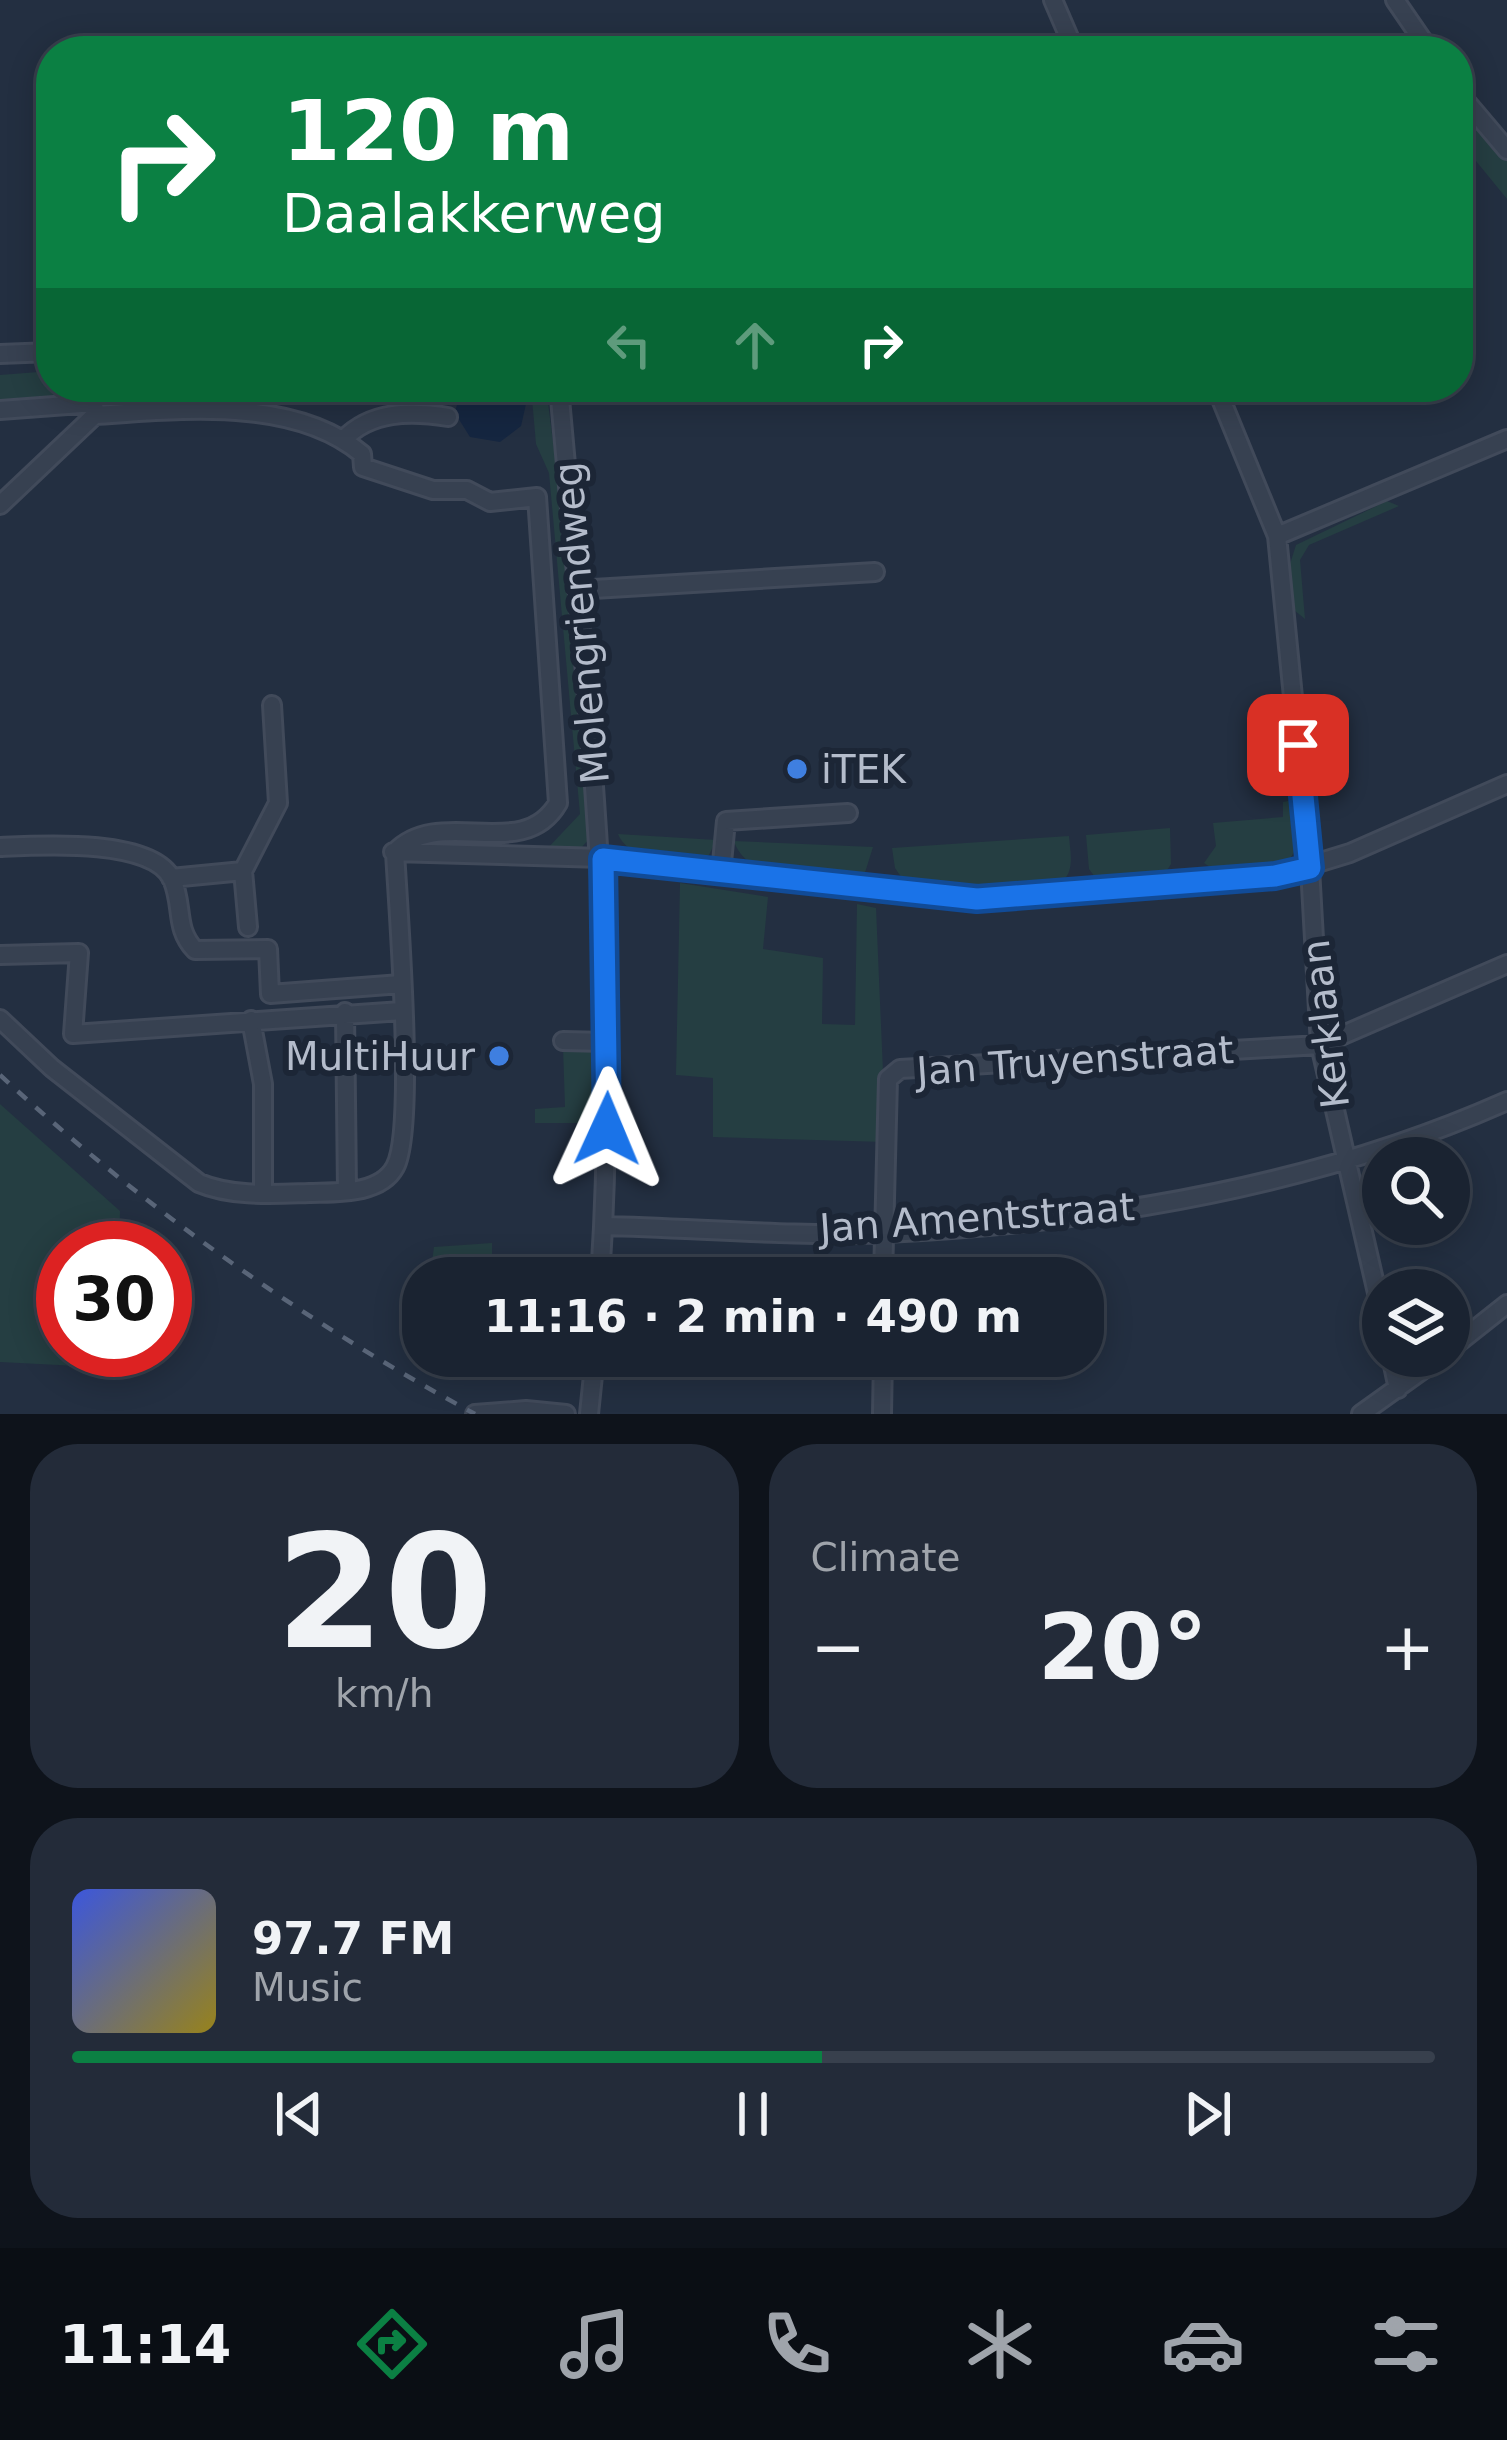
<!DOCTYPE html>
<html lang="en">
<head>
<meta charset="utf-8">
<style>
  :root { --surface:#1a2331; --page:#232b39; --text:#f1f3f6; --muted:#9fa4ab; --line:#38404d; --accent:#0b8043 }
  body { margin:0; font-family:"DejaVu Sans",sans-serif; background:var(--page); color:var(--text); height:100vh; display:flex; flex-direction:column; font-size:45px; white-space:nowrap }
  * { box-sizing:border-box; margin:0 }
  p { font-size:39px; color:var(--muted) }
  .icon { flex:none; width:66px; height:66px; fill:none; stroke:currentColor; stroke-width:2; stroke-linecap:round; stroke-linejoin:round }
  .map { position:relative; height:1414px; overflow:hidden }
  .drawer { display:flex; flex-direction:column; gap:30px; padding:30px; background:#0e131b; flex:1 }
  .drawer>* { flex:none }
  .hud { position:absolute; left:36px; top:36px; width:1437px; height:366px; border-radius:48px; box-shadow:0 6px 30px #0003,0 0 0 3px var(--line); background:#0b8043; color:#fff; overflow:hidden }
  .tools { position:absolute; left:1362px; top:1137px; display:grid; gap:24px }
  .tools a { display:grid; place-items:center; width:108px; height:108px; border-radius:50%; background:var(--surface); box-shadow:0 6px 30px #0003,0 0 0 3px var(--line); font-size:60px }
  .speed { position:absolute; left:36px; top:1221px; display:flex; gap:24px; font-size:60px; font-weight:700; text-align:center }
  .speed>* { display:grid; place-content:center; width:156px; height:156px; border-radius:50%; background:var(--surface); box-shadow:0 6px 30px #0003,0 0 0 3px var(--line); line-height:1 }
  .speed .limit { border:18px solid #d22; background:#fff; color:#111 }
  .pin { position:absolute; display:grid; place-items:center; width:102px; height:102px; color:#fff; margin:-51px; border-radius:24px; box-shadow:0 6px 18px #0006 }
  .me { position:absolute; width:132px; margin:-66px; rotate:1deg; stroke-linejoin:round; filter:drop-shadow(0 0 9px #0008) }
  .turn { display:flex; align-items:center; gap:42px; height:252px; padding:0 48px; font-size:54px }
  .turn .icon { width:156px; height:156px; stroke-width:2.5 }
  .turn b { display:block; font-size:84px; line-height:102px }
  .lanes { display:flex; align-items:center; height:114px; padding:0 48px; background:#0003; justify-content:center; gap:60px; direction:ltr }
  .lanes .off { opacity:.35 }
  .big { font-size:90px; font-weight:600; line-height:1.1 }
  .drawer .tile { flex:1; display:flex; flex-direction:column; justify-content:center; gap:18px; min-width:0; padding:0 42px; border-radius:48px; background:var(--page) }
  .drawer .dial { align-items:center; gap:0 }
  .dial b { font-size:156px; line-height:1 }
  .song { display:flex; align-items:center; gap:36px }
  .cover { width:144px; height:144px; border-radius:18px; background:linear-gradient(135deg,hsl(230 70% 55%),hsl(50 70% 35%)) }
  .played { height:12px; border-radius:6px; background:linear-gradient(90deg,var(--accent) 55%,var(--line) 55%) }
  .keys { display:flex; justify-content:space-around; direction:ltr }
  .heat { display:flex; justify-content:space-between; align-items:center; font-size:66px; direction:ltr }
  .drawer .tiles { flex:1; display:grid; gap:30px; grid-template-columns:1fr 1fr }
  .tile:last-child { grid-column:span 2 }
  .trip { position:absolute; left:402px; top:1257px; width:702px; height:120px; border-radius:48px; background:var(--surface); box-shadow:0 6px 30px #0003,0 0 0 3px var(--line); font-weight:600; line-height:120px; text-align:center }
  .menu { display:flex; height:192px; justify-content:space-around; align-items:center; background:#0a0e14; color:var(--muted) }
  .menu .icon { width:84px; height:84px }
  .menu .on { color:var(--accent) }
  .menu b { font-size:54px; color:var(--text) }
  .map>svg:first-child { display:block }
  .green { fill:#253e42 }
  .water { fill:#152640 }
  .lines { fill:none; stroke-linecap:round; stroke-linejoin:round }
  .minor-casing { stroke:#414a5a; stroke-width:22 }
  .minor { stroke:#374151; stroke-width:16 }
  .rail { stroke:#596578; stroke-width:4.5; stroke-dasharray:12 12; stroke-linecap:butt }
  .route-casing { stroke:#114b97; stroke-width:30 }
  .route { stroke:#1a73e8; stroke-width:21 }
  .shop-dot { fill:#3f7fe0; stroke:#1c2636; stroke-width:4.5 }
  .labels { text-anchor:middle; stroke-width:12; stroke-linejoin:round; paint-order:stroke }
  .street-label { font-size:39px; fill:#b4bccb; stroke:#1c2636 }
  .poi-label { font-size:39px; fill:#b4bccb; stroke:#1c2636; text-anchor:start }
</style>
</head>
<body>
<div class="map">
<svg width="1507" height="1414" viewBox="0 0 1507 1414">
  <rect width="100%" height="100%" fill="#232f41"/>
  <path class="green" d="M 1458,96 L 1507,158 L 1507,199 L 1458,139 Z
    M 51,371 L 51,387 L 206,387 L 0,404 L 0,375 Z
    M 531,387 L 546,387 L 576,622 L 570,632 L 586,807 L 595,819 L 592,836 L 579,850 L 545,851 L 580,814 L 549,473 L 536,444 Z
    M 1387,501 L 1399,506 L 1309,545 L 1300,560 L 1305,619 L 1294,610 L 1290,564 L 1296,545 Z
    M 1292,800 L 1298,804 C 1303,873 1282,871 1222,875 L 1204,863 L 1216,846 L 1213,823 L 1283,817 L 1283,802 Z
    M 1170,828 L 1171,864 L 1164,875 L 1098,881 L 1089,869 L 1086,835 Z
    M 618,834 L 716,840 L 709,855 C 682,866 630,863 618,834 Z
    M 1069,836 C 1070,851 1075,869 1063,881 C 1037,907 940,890 906,884 L 895,868 L 892,848 Z
    M 734,841 L 873,847 L 863,879 C 826,876 748,886 734,841 Z
    M 680,883 L 768,897 L 763,949 L 823,958 L 822,1024 L 855,1025 L 857,904 L 876,908 L 886,1142 L 713,1137 L 713,1078 L 676,1075 Z
    M 563,1047 L 597,1051 L 597,1123 L 535,1123 L 535,1109 L 565,1107 Z
    M 0,1104 L 120,1211 L 119,1248 L 63,1248 L 63,1350 L 117,1350 L 117,1368 L 0,1362 Z
    M 492,1243 L 492,1278 L 430,1278 L 434,1247 Z"/>
  <path class="water" d="M 461,387 L 520,387 L 526,404 L 521,426 L 500,442 L 470,437 L 455,413 Z"/>
  <g class="lines">
    <defs>
      <path id="minor" d="M 1053,0 L 1075,51
        M 1395,0 L 1430,51
        M 1458,92 L 1507,150
        M 0,354 L 51,352
        M 559,387 C 585,684 621,979 600,1278
        M 1216,387 L 1277,536 L 1310,868 L 1320,1045 L 1383,1319
        M 0,410 L 94,403 L 95,415
        M 344,439 C 371,411 410,411 448,417
        M 0,505 L 95,415 C 179,410 293,396 362,454 L 363,467 L 433,490 L 467,490 L 490,502 L 537,497 L 558,803 C 523,864 440,805 395,852 C 398,908 416,1129 395,1167 C 380,1195 336,1192 309,1193 C 274,1194 232,1197 199,1183 L 52,1068 L 0,1019
        M 1277,536 L 1507,439
        M 577,590 L 875,572
        M 0,847 C 41,845 152,838 172,879 C 184,906 174,928 195,950 L 268,949 L 270,994 L 401,984
        M 393,852 L 603,858 L 977,899 L 1275,876 L 1350,853 L 1507,784
        M 243,871 L 248,927
        M 721,873 L 726,821 L 848,813
        M 171,878 L 243,871 L 278,803 L 272,705
        M 0,955 L 79,953 L 73,1034 L 402,1011
        M 345,1012 L 347,1191
        M 251,1020 L 263,1084 L 263,1193
        M 563,1041 L 607,1042
        M 604,1226 C 697,1228 793,1237 886,1233 C 1096,1223 1314,1187 1507,1101
        M 883,1278 L 888,1079 L 900,1069 L 1320,1045 L 1507,964
        M 1449,1350 L 1507,1304
        M 1391,1356 L 1398,1389
        M 475,1414 L 526,1410 L 566,1414
        M 589,1414 L 595,1356
        M 882,1414 L 883,1356
        M 1361,1414 L 1442,1356"/>
    </defs>
    <use href="#minor" class="minor-casing"/>
    <use href="#minor" class="minor"/>
    <path class="rail" d="M 0,1075 C 144,1208 303,1321 475,1414"/>
  </g>
  <g class="lines">
    <defs>
      <path id="route" d="M 607,1129 L 603,859 L 977,899 L 1275,876 L 1310,868 L 1298,745"/>
    </defs>
    <use href="#route" class="route-casing"/>
    <use href="#route" class="route"/>
  </g>
  <g class="shop-dot">
    <circle cx="797" cy="769" r="12"/>
    <circle cx="499" cy="1056" r="12"/>
  </g>
  <g class="labels">
    <g class="street-label">
      <text transform="translate(581 623) rotate(-95)" y="14">Molengriendweg</text>
      <text transform="translate(1325 1024) rotate(-97)" y="14">Kerklaan</text>
      <text transform="translate(1075 1060) rotate(-4)" y="14">Jan Truyenstraat</text>
      <text transform="translate(977 1217) rotate(-4)" y="14">Jan Amentstraat</text>
    </g>
    <g class="poi-label">
      <text x="821" y="783">iTEK</text>
      <text x="475" y="1070" text-anchor="end">MultiHuur</text>
    </g>
  </g>
</svg>
<div class="tools">
<a><svg class="icon" aria-label="search" viewBox="0 0 24 24"><circle cx="10" cy="10" r="6"/><path d="M15 15l6 6"/></svg></a>
<a><svg class="icon" aria-label="layers" viewBox="0 0 24 24"><path d="M12 4l9 5-9 5-9-5zM3 14l9 5 9-5"/></svg></a>
</div>
<div class="speed"><div class="limit">30</div></div>
<div class="pin" style="left:1298px;top:745px;background:#d93025"><svg class="icon" aria-label="arrive" viewBox="0 0 24 24"><path d="M6 21V4h12l-3 4 3 4H6"/></svg></div>
<svg class="me" style="left:607px;top:1129px" viewBox="-20 -20 40 40"><path d="M0-17L14 15 0 8-14 15z" fill="#1a73e8" stroke="#fff" stroke-width="4"/></svg>
<div class="trip">11:16 · 2 min · 490 m</div>
<div class="hud">
<div class="turn"><svg class="icon" aria-label="right" viewBox="0 0 24 24"><path d="M7 20v-9h11M14 6l5 5-5 5"/></svg><div><b>120 m</b>Daalakkerweg</div></div>
<div class="lanes"><svg class="icon off" aria-label="left" viewBox="0 0 24 24"><path d="M17 20v-9H6M10 6l-5 5 5 5"/></svg><svg class="icon off" aria-label="ahead" viewBox="0 0 24 24"><path d="M12 20V5M6 11l6-6 6 6"/></svg><svg class="icon" aria-label="right" viewBox="0 0 24 24"><path d="M7 20v-9h11M14 6l5 5-5 5"/></svg></div>
</div>
</div>
<section class="drawer">
<div class="tiles">
<div class="tile dial"><b>20</b><p>km/h</p></div>
<div class="tile"><p>Climate</p>
<div class="heat"><a>−</a><b class="big">20°</b><a>+</a></div>
</div>
<div class="tile">
<div class="song"><i class="cover"></i><div><b>97.7 FM</b><p>Music</p></div></div>
<div class="played"></div>
<div class="keys"><svg class="icon" aria-label="previous" viewBox="0 0 24 24"><path d="M18 5L8 12l10 7zM5 5v14"/></svg><svg class="icon" aria-label="pause" viewBox="0 0 24 24"><path d="M8 5v14M16 5v14"/></svg><svg class="icon" aria-label="next" viewBox="0 0 24 24"><path d="M6 5l10 7-10 7zM19 5v14"/></svg></div>
</div>
</div>
</section>
<nav class="menu">
<b>11:14</b>
<svg class="icon on" aria-label="directions" viewBox="0 0 24 24"><path d="M12 3l9 9-9 9-9-9zM9 14v-3h6M13 9l2 2-2 2"/></svg>
<svg class="icon" aria-label="music" viewBox="0 0 24 24"><path d="M9 18V5l10-2v13"/><circle cx="6" cy="18" r="3"/><circle cx="16" cy="16" r="3"/></svg>
<svg class="icon" aria-label="phone" viewBox="0 0 24 24"><path d="M5 4h4l2 5-3 2q2 4 5 5l2-3 5 2v4C11 20 4 13 5 4z"/></svg>
<svg class="icon" aria-label="climate" viewBox="0 0 24 24"><path d="M12 3v18M4 7l16 10M4 17L20 7"/></svg>
<svg class="icon" aria-label="car" viewBox="0 0 24 24"><path d="M5 17H2v-5l4-1 3-4h7l3 4 3 1v5h-3M9 17h6M6 11h13"/><circle cx="7" cy="17" r="2"/><circle cx="17" cy="17" r="2"/></svg>
<svg class="icon" aria-label="filters" viewBox="0 0 24 24"><path d="M4 7h16M4 17h16"/><circle cx="9" cy="7" r="2"/><circle cx="15" cy="17" r="2"/></svg>
</nav>
</body>
</html>
